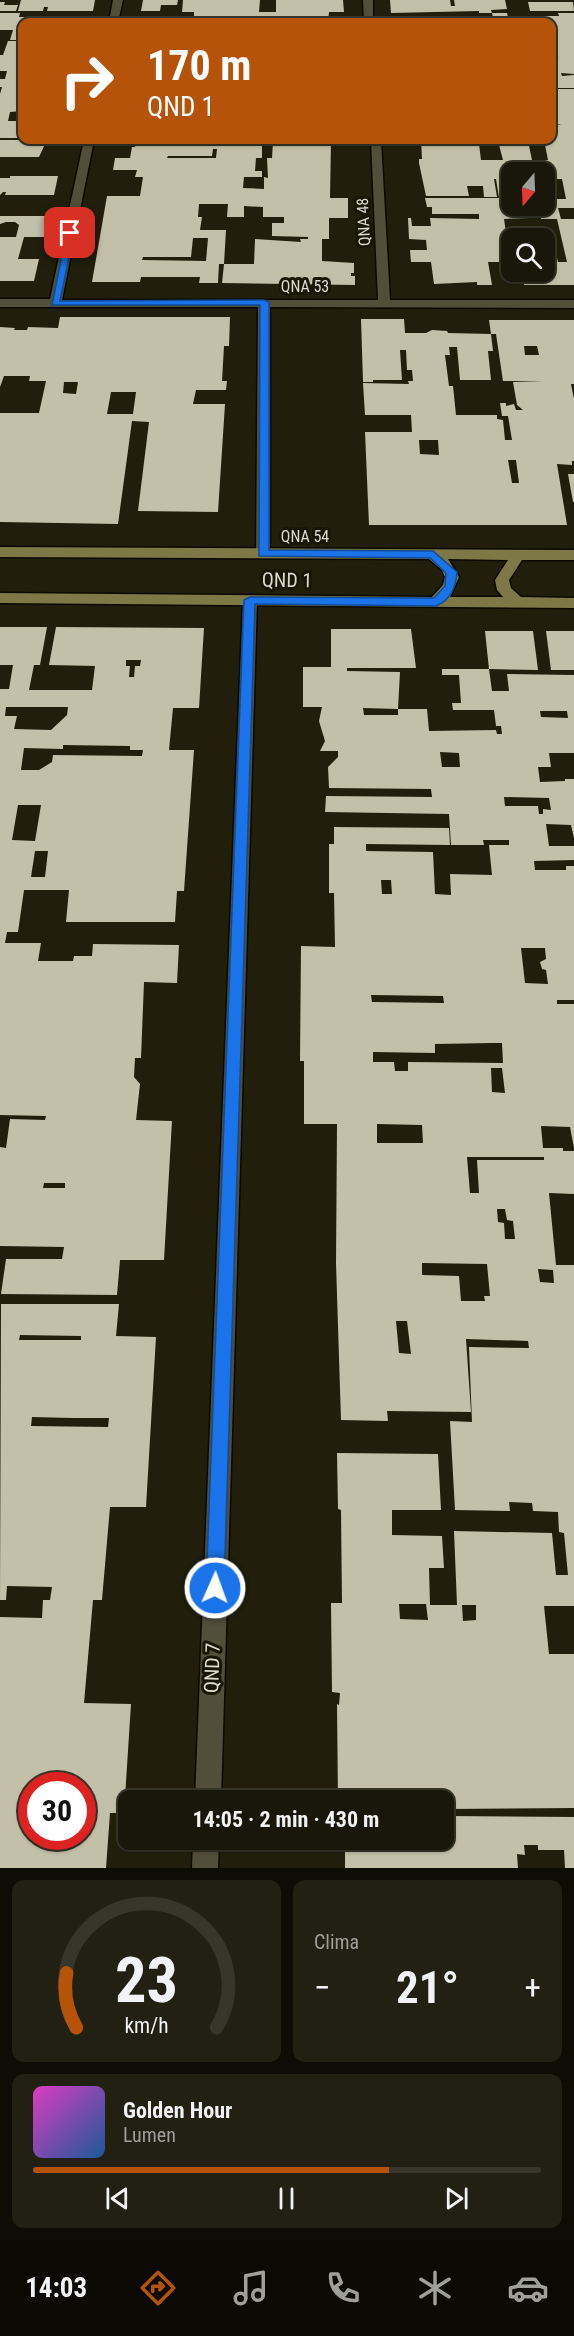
<!DOCTYPE html>
<html lang="pt">
<head>
<meta charset="utf-8">
<style>
  :root { --surface:#191709; --page:#222012; --text:#f1f3f6; --muted:#9f9f9c; --line:#37362a; --accent:#b45309 }
  body { margin:0; font-family:"Roboto Condensed",sans-serif; background:var(--page); color:var(--text); height:100vh; display:flex; flex-direction:column; font-size:22px; white-space:nowrap }
  * { box-sizing:border-box; margin:0 }
  p { font-size:20px; color:var(--muted) }
  .icon { flex:none; width:33px; height:33px; fill:none; stroke:currentColor; stroke-width:2; stroke-linecap:round; stroke-linejoin:round }
  .map { position:relative; height:1868px; overflow:hidden }
  .details { display:flex; flex-direction:column; gap:12px; padding:12px; background:#0e0d05; flex:1 }
  .details>* { flex:none }
  .top-card { position:absolute; left:18px; top:18px; width:538px; height:126px; border-radius:12px; box-shadow:0 2px 4px #0004,0 0 0 2px var(--line); background:#b45309; color:#fff; overflow:hidden }
  .needle { width:39px; rotate:199deg }
  .controls { position:absolute; left:501px; top:162px; display:grid; gap:12px }
  .controls a { display:grid; place-items:center; width:54px; height:54px; border-radius:12px; background:var(--surface); box-shadow:0 2px 4px #0004,0 0 0 2px var(--line); font-size:30px }
  .speed { position:absolute; left:18px; top:1772px; display:flex; gap:12px; font-size:30px; font-weight:700; text-align:center }
  .speed>* { display:grid; place-content:center; width:78px; height:78px; border-radius:50%; background:var(--surface); box-shadow:0 2px 4px #0004,0 0 0 2px var(--line); line-height:1 }
  .speed .limit { border:9px solid #d22; background:#fff; color:#111 }
  .pin { position:absolute; display:grid; place-items:center; width:51px; height:51px; color:#fff; margin:-26px; border-radius:12px; box-shadow:0 3px 9px #0006 }
  .me { position:absolute; width:66px; margin:-33px; rotate:2deg; stroke-linejoin:round; filter:drop-shadow(0 0 4px #0008) }
  .turn { display:flex; align-items:center; gap:21px; height:126px; padding:0 30px; font-size:27px }
  .turn .icon { width:78px; height:78px; stroke-width:2.5 }
  .turn b { display:block; font-size:42px; line-height:51px }
  .big { font-size:45px; font-weight:700; line-height:1.1 }
  .details .widget { flex:1; display:flex; flex-direction:column; justify-content:center; gap:9px; min-width:0; padding:0 21px; border-radius:12px; background:var(--page) }
  .details .dial { align-items:center; gap:0 }
  .dial svg { height:156px; overflow:visible; fill:none; stroke:var(--line); stroke-width:7; stroke-linecap:round; text-anchor:middle }
  .dial text { fill:var(--text); stroke:none }
  .song { display:flex; align-items:center; gap:18px }
  .cover { width:72px; height:72px; border-radius:9px; background:linear-gradient(135deg,hsl(310 70% 55%),hsl(210 70% 35%)) }
  .played { height:6px; border-radius:3px; background:linear-gradient(90deg,var(--accent) 70%,var(--line) 70%) }
  .keys { display:flex; justify-content:space-around; direction:ltr }
  .heat { display:flex; justify-content:space-between; align-items:center; font-size:33px; direction:ltr }
  .details .tiles { flex:1; display:grid; gap:12px; grid-template-columns:1fr 1fr }
  .widget:last-child { grid-column:span 2 }
  .trip { position:absolute; left:118px; top:1790px; width:336px; height:60px; border-radius:12px; background:var(--surface); box-shadow:0 2px 4px #0004,0 0 0 2px var(--line); font-weight:700; line-height:60px; text-align:center }
  .tabs { display:flex; height:96px; justify-content:space-around; align-items:center; background:#0a0904; color:var(--muted) }
  .tabs .icon { width:42px; height:42px }
  .tabs .active { color:var(--accent) }
  .tabs b { font-size:27px; color:var(--text) }
  .map>svg:first-child { display:block }
  .building { fill:#c2c0a8; fill-rule:evenodd }
  .lines { fill:none; stroke-linecap:round; stroke-linejoin:round }
  .minor-casing { stroke:#0b0900; stroke-width:3 }
  .major-casing { stroke:#0b0900; stroke-width:3 }
  .minor { fill:#514f3a; fill-rule:evenodd }
  .major { fill:#7d7845; fill-rule:evenodd }
  .route { fill:#1a73e8; stroke:#114b97; stroke-width:1.5 }
  .labels { text-anchor:middle; stroke-width:6; stroke-linejoin:round; paint-order:stroke }
  .far-street-label { font-size:16px; fill:#dcdbcf; stroke:#181604 }
  .street-label { font-size:20px; fill:#dcdbcf; stroke:#181604 }
</style>
</head>
<body>
<div class="map">
<svg width="574" height="1868" viewBox="0 0 574 1868">
  <rect width="100%" height="100%" fill="#211f0c"/>
  <path class="building" d="M 21,0 L 95,0 L 93,11 L 47,11 L 48,7 L 44,7 L 43,11 L 18,11 Z
    M 143,0 L 178,0 L 177,5 L 161,5 L 160,11 L 141,11 Z
    M 183,0 L 260,0 L 259,12 L 276,12 L 276,0 L 343,0 L 344,12 L 329,12 L 328,22 L 275,22 L 275,17 L 257,17 L 257,22 L 199,22 L 200,20 L 207,20 L 207,18 L 194,18 L 194,12 L 182,12 Z
    M 390,0 L 450,0 L 451,6 L 455,6 L 454,0 L 505,0 L 507,9 L 491,10 L 492,13 L 479,13 L 479,11 L 391,13 Z
    M 0,2 L 5,2 L 4,5 L 18,5 L 16,11 L 0,11 Z
    M 528,2 L 573,2 L 574,11 L 530,11 Z
    M 0,13 L 20,13 L 19,17 L 35,17 L 34,19 L 90,17 L 89,22 L 22,22 L 22,40 L 10,40 L 13,30 L 0,30 Z
    M 492,13 L 507,13 L 509,22 L 494,22 Z
    M 558,13 L 574,13 L 574,74 L 561,73 L 562,76 L 574,75 L 574,88 L 552,88 L 552,58 L 559,58 L 552,56 L 552,28 L 557,28 L 552,26 L 552,22 L 538,22 L 536,16 L 559,16 Z
    M 8,41 L 22,41 L 22,55 L 20,57 L 22,57 L 22,67 L 17,67 L 16,71 L 22,71 L 22,101 L 17,101 L 16,103 L 22,103 L 22,111 L 10,112 L 8,121 L 22,121 L 22,138 L 0,138 L 0,94 L 2,87 L 0,87 L 0,79 L 5,79 L 7,71 L 0,71 L 0,55 L 3,55 Z
    M 552,89 L 574,89 L 574,208 L 558,208 L 561,219 L 574,219 L 574,285 L 524,285 L 522,272 L 544,272 L 544,240 L 553,240 L 558,262 L 567,262 L 557,219 L 541,219 L 540,214 L 529,214 L 529,218 L 504,219 L 507,240 L 511,240 L 512,244 L 512,262 L 488,262 L 492,285 L 477,285 L 477,282 L 434,284 L 431,262 L 411,262 L 410,250 L 427,250 L 426,240 L 409,239 L 408,218 L 411,218 L 412,226 L 431,226 L 430,218 L 479,219 L 479,214 L 432,214 L 432,207 L 427,207 L 425,198 L 499,198 L 496,179 L 494,179 L 497,197 L 484,197 L 483,186 L 467,186 L 469,196 L 426,196 L 419,163 L 419,159 L 422,159 L 421,140 L 479,144 L 481,160 L 503,160 L 498,141 L 528,141 L 532,160 L 519,160 L 521,171 L 501,171 L 502,179 L 512,179 L 512,206 L 544,206 L 544,193 L 547,199 L 566,199 L 562,179 L 544,179 L 544,172 L 540,172 L 538,163 L 546,163 L 545,160 L 548,160 L 544,140 L 552,140 L 552,125 L 562,125 L 556,124 L 552,113 Z
    M 0,140 L 47,140 L 39,157 L 0,157 Z
    M 137,140 L 262,140 L 262,158 L 256,158 L 255,171 L 262,171 L 262,177 L 244,177 L 243,188 L 264,189 L 264,177 L 268,178 L 267,158 L 272,158 L 273,142 L 331,140 L 330,198 L 348,198 L 348,218 L 329,218 L 329,239 L 322,239 L 322,261 L 354,263 L 354,273 L 351,273 L 351,276 L 355,276 L 355,285 L 222,283 L 224,264 L 219,264 L 218,283 L 199,283 L 200,277 L 141,277 L 140,282 L 92,282 L 107,196 L 140,196 L 143,177 L 135,177 L 137,170 L 113,170 L 115,158 L 130,158 L 132,147 L 135,147 ZM 213,149 L 217,149 L 216,158 L 167,158 L 168,156 L 212,156 ZM 199,204 L 228,204 L 227,217 L 244,217 L 244,206 L 263,207 L 263,217 L 284,217 L 284,223 L 272,223 L 272,236 L 308,237 L 308,239 L 300,239 L 301,242 L 255,239 L 254,264 L 224,264 L 226,230 L 200,230 L 202,217 L 198,217 ZM 193,238 L 208,238 L 206,261 L 142,260 L 143,257 L 191,257 Z
    M 10,176 L 58,176 L 54,195 L 5,195 L 6,192 L 3,192 L 0,195 L 0,178 L 10,178 Z
    M 0,216 L 49,216 L 45,237 L 24,237 L 18,259 L 39,259 L 34,281 L 0,281 L 0,237 L 16,237 L 19,225 L 15,222 L 6,222 L 0,224 Z
    M 60,317 L 230,317 L 229,346 L 224,346 L 222,381 L 227,381 L 226,390 L 196,390 L 193,404 L 225,404 L 218,512 L 138,511 L 149,422 L 132,421 L 118,524 L 0,522 L 0,413 L 39,413 L 46,381 L 29,381 L 30,376 L 4,376 L 0,387 L 0,327 L 15,328 L 14,330 L 27,330 L 28,327 L 58,328 ZM 64,382 L 78,382 L 76,394 L 63,393 ZM 111,392 L 136,392 L 133,414 L 107,414 Z
    M 361,319 L 404,319 L 405,333 L 426,333 L 432,330 L 447,331 L 448,333 L 491,334 L 489,320 L 574,320 L 574,384 L 571,384 L 574,399 L 574,461 L 572,461 L 572,465 L 557,464 L 567,525 L 369,525 L 365,432 L 412,432 L 411,415 L 365,415 L 363,383 L 409,384 L 408,381 L 413,381 L 412,370 L 407,370 L 406,350 L 400,350 L 402,380 L 373,380 L 373,382 L 363,382 ZM 491,334 L 496,334 L 503,381 L 543,381 L 513,382 L 517,405 L 523,410 L 516,410 L 514,404 L 506,406 L 506,403 L 500,403 L 502,416 L 508,416 L 512,440 L 505,440 L 503,420 L 497,419 L 497,415 L 456,415 L 453,386 L 449,386 L 445,355 L 450,355 L 449,347 L 457,347 L 460,380 L 491,380 L 488,351 L 493,351 ZM 524,346 L 537,346 L 539,355 L 525,355 ZM 419,440 L 438,440 L 439,455 L 420,454 ZM 508,460 L 516,460 L 519,483 L 512,483 Z
    M 568,474 L 574,474 L 574,502 L 573,502 Z
    M 0,627 L 47,627 L 40,665 L 34,665 L 29,690 L 92,690 L 95,666 L 49,665 L 56,627 L 204,628 L 199,708 L 173,708 L 169,750 L 194,750 L 184,891 L 177,891 L 175,922 L 66,922 L 69,890 L 24,890 L 18,932 L 7,932 L 5,943 L 41,943 L 38,961 L 73,961 L 74,956 L 92,956 L 93,944 L 179,945 L 177,983 L 144,982 L 141,1058 L 135,1058 L 134,1077 L 140,1084 L 136,1120 L 172,1121 L 164,1260 L 120,1260 L 117,1295 L 1,1294 L 6,1259 L 62,1259 L 64,1247 L 0,1246 L 0,1147 L 6,1148 L 10,1119 L 45,1120 L 46,1116 L 0,1115 L 0,689 L 9,689 L 13,665 L 0,665 ZM 126,660 L 141,660 L 140,666 L 135,666 L 134,677 L 129,677 L 130,666 L 126,666 ZM 6,707 L 68,707 L 67,715 L 51,730 L 14,729 L 17,716 L 5,716 ZM 63,745 L 130,746 L 130,750 L 143,750 L 142,756 L 53,755 L 52,762 L 39,770 L 21,770 L 24,748 L 63,749 ZM 18,805 L 41,805 L 35,841 L 12,840 ZM 35,851 L 48,851 L 45,877 L 31,877 ZM 44,1183 L 65,1183 L 65,1188 L 43,1188 Z
    M 331,629 L 411,629 L 416,668 L 347,668 L 347,671 L 400,672 L 398,709 L 363,708 L 364,715 L 398,715 L 398,709 L 427,709 L 429,731 L 496,730 L 497,734 L 502,734 L 501,726 L 496,726 L 494,710 L 453,710 L 452,703 L 461,703 L 459,675 L 442,675 L 442,669 L 489,669 L 492,691 L 509,691 L 507,674 L 574,675 L 574,753 L 549,753 L 551,767 L 538,767 L 540,782 L 565,781 L 565,779 L 574,779 L 574,838 L 571,825 L 546,824 L 549,846 L 574,846 L 574,860 L 534,861 L 535,870 L 566,870 L 566,866 L 574,866 L 574,1000 L 557,1000 L 557,1004 L 574,1004 L 574,1148 L 570,1127 L 541,1126 L 543,1148 L 563,1148 L 563,1151 L 574,1151 L 574,1194 L 549,1193 L 556,1265 L 574,1265 L 574,1606 L 544,1606 L 549,1654 L 574,1654 L 574,1808 L 444,1809 L 444,1800 L 338,1800 L 337,1704 L 339,1705 L 340,1693 L 332,1692 L 331,1603 L 342,1603 L 341,1510 L 338,1509 L 337,1453 L 438,1454 L 441,1510 L 392,1510 L 392,1535 L 442,1536 L 444,1568 L 429,1568 L 430,1605 L 457,1605 L 454,1531 L 552,1533 L 556,1575 L 568,1575 L 564,1533 L 559,1532 L 558,1512 L 533,1511 L 532,1503 L 509,1502 L 510,1511 L 455,1510 L 450,1421 L 472,1422 L 469,1347 L 529,1348 L 528,1341 L 466,1339 L 471,1412 L 387,1411 L 388,1421 L 341,1420 L 336,1263 L 337,1124 L 304,1124 L 304,1061 L 300,1061 L 301,946 L 335,947 L 334,893 L 329,893 L 329,844 L 334,844 L 334,827 L 449,828 L 450,845 L 366,844 L 366,851 L 433,852 L 435,894 L 451,895 L 450,874 L 492,875 L 489,845 L 509,845 L 509,840 L 483,840 L 484,845 L 451,845 L 449,814 L 325,812 L 326,796 L 432,797 L 431,789 L 329,788 L 328,767 L 338,757 L 338,751 L 320,751 L 325,741 L 319,721 L 322,707 L 303,707 L 303,667 L 331,667 ZM 540,711 L 567,711 L 568,718 L 541,717 ZM 440,752 L 459,753 L 460,767 L 442,767 ZM 504,797 L 549,798 L 551,810 L 543,809 L 543,814 L 539,814 L 538,806 L 505,806 ZM 381,880 L 391,880 L 392,894 L 382,894 ZM 521,948 L 545,948 L 546,959 L 540,962 L 542,969 L 546,970 L 548,984 L 525,983 ZM 371,995 L 443,996 L 444,1003 L 372,1002 ZM 492,1043 L 502,1043 L 503,1063 L 408,1062 L 408,1071 L 395,1071 L 394,1062 L 373,1062 L 373,1052 L 435,1053 L 435,1044 ZM 491,1068 L 502,1068 L 505,1093 L 492,1092 ZM 377,1124 L 422,1125 L 423,1143 L 377,1143 ZM 467,1157 L 544,1157 L 544,1160 L 477,1160 L 479,1193 L 470,1193 ZM 497,1209 L 505,1209 L 507,1220 L 513,1221 L 515,1239 L 505,1239 L 504,1223 L 498,1222 ZM 422,1263 L 487,1264 L 490,1296 L 484,1296 L 485,1301 L 461,1301 L 459,1276 L 422,1275 ZM 538,1269 L 553,1270 L 554,1283 L 540,1282 ZM 396,1321 L 407,1321 L 411,1354 L 399,1353 ZM 399,1604 L 426,1604 L 428,1620 L 400,1619 ZM 462,1605 L 476,1605 L 476,1620 L 463,1621 Z
    M 485,631 L 533,631 L 538,670 L 489,669 Z
    M 546,631 L 574,631 L 574,670 L 551,670 Z
    M 1,1304 L 119,1304 L 116,1336 L 156,1337 L 146,1507 L 110,1507 L 102,1600 L 93,1600 L 84,1703 L 131,1704 L 124,1813 L 110,1813 L 106,1868 L 0,1868 L 0,1617 L 42,1618 L 43,1600 L 50,1600 L 52,1587 L 7,1586 L 6,1600 L 0,1600 ZM 20,1335 L 81,1336 L 81,1340 L 19,1340 ZM 32,1417 L 73,1418 L 109,1418 L 108,1427 L 31,1426 ZM 32,1785 L 82,1785 L 82,1836 L 32,1836 Z
    M 444,1816 L 574,1817 L 574,1868 L 565,1868 L 564,1850 L 538,1850 L 538,1845 L 524,1845 L 525,1855 L 517,1854 L 518,1868 L 345,1868 L 345,1839 L 439,1840 L 444,1839 Z"/>
  <g class="lines">
    <defs>
      <path id="minor" d="M 113,0 L 123,0 L 118,22 L 109,22 Z
        M 363,0 L 373,0 L 373,22 L 364,22 Z
        M 84,140 L 94,140 L 62,300 L 378,300 L 371,140 L 381,140 L 390,300 L 574,300 L 574,308 L 270,307 L 270,554 L 268,557 L 258,557 L 256,554 L 258,307 L 0,307 L 0,299 L 50,299 Z
        M 250,595 L 257,600 L 221,1800 L 195,1800 L 243,600 Z
        M 193,1839 L 219,1839 L 218,1868 L 192,1868 Z"/>
      <path id="major" d="M 0,547 L 574,550 L 574,560 L 522,560 L 509,580 L 511,588 L 521,597 L 574,598 L 574,608 L 0,603 L 0,593 L 432,597 L 443,585 L 445,577 L 442,570 L 429,559 L 0,557 ZM 448,559 L 508,560 L 495,580 L 497,590 L 503,597 L 450,597 L 459,577 Z"/>
    </defs>
    <use href="#minor" class="minor-casing"/>
    <use href="#major" class="major-casing"/>
    <use href="#minor" class="minor"/>
    <use href="#major" class="major"/>
  </g>
  <path class="route" d="M 67,231 L 74,233 L 60,301 L 264,300 L 269,302 L 269,550 L 433,551 L 457,572 C 456,587 451,600 436,606 L 255,604 L 224,1588 L 221,1595 L 215,1597 L 208,1595 L 206,1588 L 244,600 L 250,597 L 434,598 L 445,586 L 446,573 L 430,558 L 259,556 L 260,305 L 52,305 Z"/>
  <g class="labels">
    <g class="far-street-label">
      <text transform="translate(363 222) rotate(-93)" y="6">QNA 48</text>
      <text x="305" y="292">QNA 53</text>
      <text x="305" y="542">QNA 54</text>
    </g>
    <g class="street-label">
      <text transform="translate(287 580) rotate(1)" y="7">QND 1</text>
      <text transform="translate(212 1668) rotate(-88)" y="7">QND 7</text>
    </g>
  </g>
</svg>
<div class="controls">
<a><svg class="needle" viewBox="-14 -14 28 28"><path d="M0-13l5 13h-10z" fill="#e53935"/><path d="M0 13l5-13h-10z" fill="#9f9f9c"/></svg></a>
<a><svg class="icon" aria-label="search" viewBox="0 0 24 24"><circle cx="10" cy="10" r="6"/><path d="M15 15l6 6"/></svg></a>
</div>
<div class="speed"><div class="limit">30</div></div>
<div class="pin" style="left:70px;top:233px;background:#d93025"><svg class="icon" aria-label="arrive" viewBox="0 0 24 24"><path d="M6 21V4h12l-3 4 3 4H6"/></svg></div>
<svg class="me" style="left:215px;top:1588px" viewBox="-20 -20 40 40"><circle r="17" fill="#1a73e8" stroke="#fff" stroke-width="3"/><path d="M0-11L8 9 0 5-8 9z" fill="#fff"/></svg>
<div class="trip">14:05 · 2 min · 430 m</div>
<div class="top-card">
<div class="turn"><svg class="icon" aria-label="right" viewBox="0 0 24 24"><path d="M7 20v-9h11M14 6l5 5-5 5"/></svg><div><b>170 m</b>QND 1</div></div>
</div>
</div>
<section class="details">
<div class="tiles">
<div class="widget dial"><svg viewBox="0 0 100 80">
<path d="M14 69A42 42 0 1 1 86 69"/>
<path d="M14 69A42 42 0 0 1 9 41" stroke="#b45309"/>
<text x="50" y="56" font-size="32" font-weight="700">23</text>
<text x="50" y="72" font-size="11">km/h</text>
</svg></div>
<div class="widget"><p>Clima</p>
<div class="heat"><a>−</a><b class="big">21°</b><a>+</a></div>
</div>
<div class="widget">
<div class="song"><i class="cover"></i><div><b>Golden Hour</b><p>Lumen</p></div></div>
<div class="played"></div>
<div class="keys"><svg class="icon" aria-label="previous" viewBox="0 0 24 24"><path d="M18 5L8 12l10 7zM5 5v14"/></svg><svg class="icon" aria-label="pause" viewBox="0 0 24 24"><path d="M8 5v14M16 5v14"/></svg><svg class="icon" aria-label="next" viewBox="0 0 24 24"><path d="M6 5l10 7-10 7zM19 5v14"/></svg></div>
</div>
</div>
</section>
<nav class="tabs">
<b>14:03</b>
<svg class="icon active" aria-label="directions" viewBox="0 0 24 24"><path d="M12 3l9 9-9 9-9-9zM9 14v-3h6M13 9l2 2-2 2"/></svg>
<svg class="icon" aria-label="music" viewBox="0 0 24 24"><path d="M9 18V5l10-2v13"/><circle cx="6" cy="18" r="3"/><circle cx="16" cy="16" r="3"/></svg>
<svg class="icon" aria-label="phone" viewBox="0 0 24 24"><path d="M5 4h4l2 5-3 2q2 4 5 5l2-3 5 2v4C11 20 4 13 5 4z"/></svg>
<svg class="icon" aria-label="climate" viewBox="0 0 24 24"><path d="M12 3v18M4 7l16 10M4 17L20 7"/></svg>
<svg class="icon" aria-label="car" viewBox="0 0 24 24"><path d="M5 17H2v-5l4-1 3-4h7l3 4 3 1v5h-3M9 17h6M6 11h13"/><circle cx="7" cy="17" r="2"/><circle cx="17" cy="17" r="2"/></svg>
</nav>
</body>
</html>
